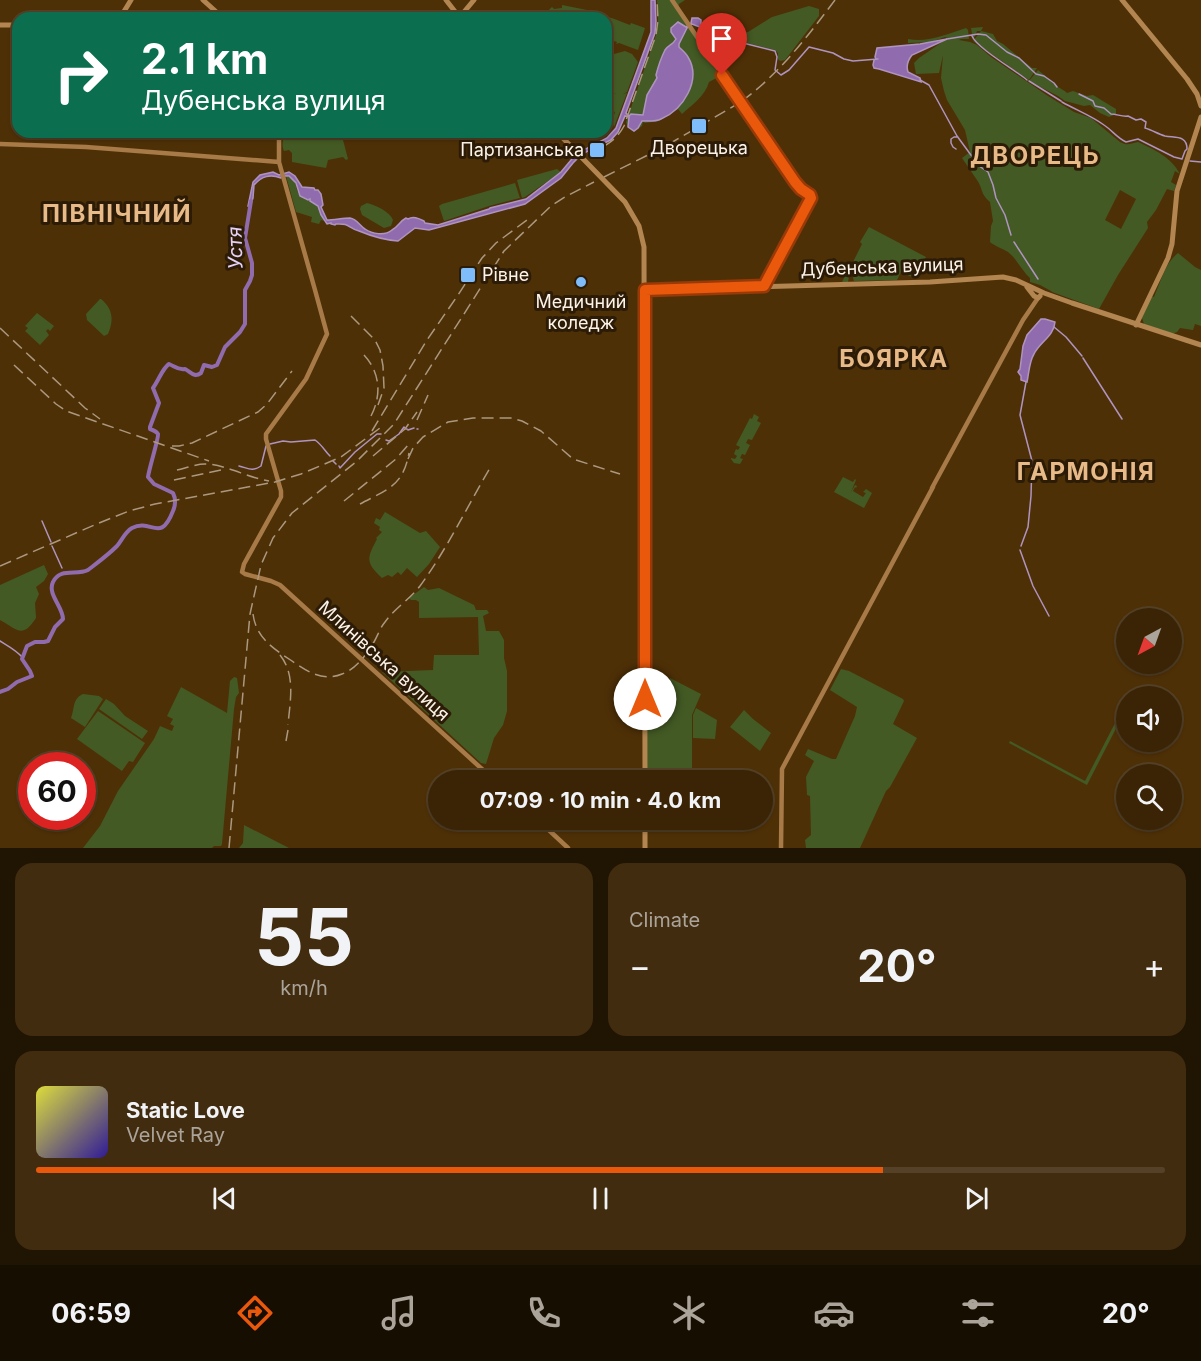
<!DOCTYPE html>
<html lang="en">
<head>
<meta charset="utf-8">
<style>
  :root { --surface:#3a2405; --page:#412c0f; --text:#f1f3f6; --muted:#aba49a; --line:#544127; --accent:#ea580c }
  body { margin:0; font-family:Inter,sans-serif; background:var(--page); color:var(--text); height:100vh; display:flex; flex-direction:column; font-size:22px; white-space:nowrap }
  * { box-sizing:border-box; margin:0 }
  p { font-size:20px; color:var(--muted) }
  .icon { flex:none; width:33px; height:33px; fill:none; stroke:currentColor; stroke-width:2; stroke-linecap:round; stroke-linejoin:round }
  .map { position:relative; height:848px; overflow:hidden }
  .details { display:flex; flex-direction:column; gap:15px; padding:15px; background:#201403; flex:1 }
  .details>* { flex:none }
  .guide { position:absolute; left:12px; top:12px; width:600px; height:126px; border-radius:18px; box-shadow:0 2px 4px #0004,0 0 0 2px var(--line); background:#0b6e4f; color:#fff; overflow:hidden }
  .needle { width:39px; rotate:221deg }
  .fabs { position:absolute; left:1116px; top:608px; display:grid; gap:12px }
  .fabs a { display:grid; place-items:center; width:66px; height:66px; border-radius:50%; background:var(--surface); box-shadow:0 2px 4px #0004,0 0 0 2px var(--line); font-size:30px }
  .speed { position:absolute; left:18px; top:752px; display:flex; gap:12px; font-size:30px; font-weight:700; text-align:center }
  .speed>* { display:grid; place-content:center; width:78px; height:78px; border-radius:50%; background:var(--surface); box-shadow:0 2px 4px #0004,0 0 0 2px var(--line); line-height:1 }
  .speed .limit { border:9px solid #d22; background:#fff; color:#111 }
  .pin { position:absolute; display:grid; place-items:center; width:51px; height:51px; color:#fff; margin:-62px -26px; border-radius:50% 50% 50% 0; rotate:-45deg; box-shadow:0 0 6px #0007 }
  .pin .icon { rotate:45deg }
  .me { position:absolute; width:66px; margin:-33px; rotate:0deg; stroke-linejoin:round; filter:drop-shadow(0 0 4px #0008) }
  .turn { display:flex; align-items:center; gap:21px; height:126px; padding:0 30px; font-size:27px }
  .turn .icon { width:78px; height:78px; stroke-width:2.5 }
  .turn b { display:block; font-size:42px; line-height:51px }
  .big { font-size:45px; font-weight:700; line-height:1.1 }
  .details .card { flex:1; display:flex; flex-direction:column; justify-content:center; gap:9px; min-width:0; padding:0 21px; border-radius:18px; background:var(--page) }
  .details .dial { align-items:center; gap:0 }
  .dial b { font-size:78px; line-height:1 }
  .song { display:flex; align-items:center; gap:18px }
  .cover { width:72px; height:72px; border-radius:9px; background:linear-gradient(135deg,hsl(60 70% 55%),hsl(250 70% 35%)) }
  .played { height:6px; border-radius:3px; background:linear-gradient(90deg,var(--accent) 75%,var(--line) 75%) }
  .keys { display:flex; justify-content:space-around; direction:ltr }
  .heat { display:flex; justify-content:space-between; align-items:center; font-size:33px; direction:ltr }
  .details .tiles { flex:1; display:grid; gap:15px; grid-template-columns:1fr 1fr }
  .card:last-child { grid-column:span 2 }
  .trip { position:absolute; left:428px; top:770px; width:345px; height:60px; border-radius:30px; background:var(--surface); box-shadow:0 2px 4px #0004,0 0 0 2px var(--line); font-weight:700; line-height:60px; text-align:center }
  .dock { display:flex; height:96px; justify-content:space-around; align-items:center; background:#170e02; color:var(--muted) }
  .dock .icon { width:42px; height:42px }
  .dock .on { color:var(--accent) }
  .dock b { font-size:27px; color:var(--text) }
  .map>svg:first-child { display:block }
  .green { fill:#435a24; fill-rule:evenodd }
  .water { fill:#906cae; stroke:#b094c0; stroke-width:1.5 }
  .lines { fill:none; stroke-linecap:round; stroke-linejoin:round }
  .stream { stroke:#b094c0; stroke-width:1.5 }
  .river { stroke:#906cae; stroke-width:4 }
  .secondary { stroke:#a77a48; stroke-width:4.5 }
  .primary { stroke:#b38550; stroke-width:5 }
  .rail { stroke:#ab987f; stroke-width:1.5; stroke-dasharray:12 6; stroke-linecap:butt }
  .route-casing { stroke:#983908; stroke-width:15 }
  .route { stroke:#ea580c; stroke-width:10 }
  .poi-dot { fill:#7fbdfa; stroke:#2c1b06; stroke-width:2 }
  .labels { text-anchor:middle; stroke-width:6; stroke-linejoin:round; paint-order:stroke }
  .poi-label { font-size:18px; fill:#fcf3e9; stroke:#2c1b06 }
  .street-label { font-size:18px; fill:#fcf3e9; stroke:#2c1b06 }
  .water-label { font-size:20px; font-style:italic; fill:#e6d2f7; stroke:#2c1b06 }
  .district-label { font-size:24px; font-weight:bold; letter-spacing:1.5px; fill:#e8ba87; stroke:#2c1b06 }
</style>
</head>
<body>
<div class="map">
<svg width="1201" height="848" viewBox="0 0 1201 848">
  <rect width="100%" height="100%" fill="#4e3007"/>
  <path class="green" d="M 657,0 L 685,0 L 679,4 L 678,9 L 722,75 L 709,82 C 705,96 693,104 682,114 L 678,109 L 659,121 L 645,123 L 643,122 L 642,126 L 634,132 L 628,128 L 626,122 L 656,35 L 658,20 Z
    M 562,5 L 592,11 L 591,14 L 594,15 C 606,14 619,21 630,25 L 631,23 L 645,28 L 638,50 L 619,43 L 616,44 L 617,42 L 614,41 L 614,46 L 612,48 L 607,59 L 606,60 L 606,18 L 540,18 L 552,7 L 554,9 L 562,8 Z
    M 809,6 L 819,9 L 819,16 L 785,60 L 780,61 L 778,59 L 778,53 L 775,50 L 743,42 L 721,31 L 725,28 C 731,34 739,34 748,32 L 772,17 Z
    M 983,27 L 981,31 L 993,34 L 997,41 L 1003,44 L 1032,68 L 1037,68 L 1029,80 L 973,41 L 981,31 L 977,31 L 973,40 L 971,28 Z
    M 966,28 L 968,30 L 969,39 L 961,39 L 959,40 L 970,42 L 977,45 L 991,57 L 1048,96 L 1074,112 L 1091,118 L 1120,142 C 1127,146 1130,144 1138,142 C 1155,150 1171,157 1180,174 L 1175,171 L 1171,182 L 1176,185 L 1174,191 L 1167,189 L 1156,210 L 1147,222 L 1148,228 L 1118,275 L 1099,309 L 1052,292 L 1051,291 L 1040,285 L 1030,282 L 1030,278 C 1022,271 1017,259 1008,252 C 1002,248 996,247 990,242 L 991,226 L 993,221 L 990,202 C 980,194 983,188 977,180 C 972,173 967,165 962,158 L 970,152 L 965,130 L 947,100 L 944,91 L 941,78 L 943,55 L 939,73 L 916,74 L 914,63 L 919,58 L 948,38 L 945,37 L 931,42 L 908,43 L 908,39 C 928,43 947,34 966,28 ZM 1120,190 L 1136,199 L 1121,229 L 1105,220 Z
    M 625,51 L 632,54 L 638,62 L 627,92 L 623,94 L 627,93 L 614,127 L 612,121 L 615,112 L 610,110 L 610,93 L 620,95 C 596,91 609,69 614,54 Z
    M 1038,70 C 1045,75 1052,83 1058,87 C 1061,89 1064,90 1067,93 L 1073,91 L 1087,96 L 1093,95 L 1116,109 L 1116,114 L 1109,117 L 1100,113 L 1090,105 L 1084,106 L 1065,101 L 1058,96 L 1029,81 Z
    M 287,132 L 328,132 L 331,135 L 330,132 L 338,132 L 340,135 L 343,133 L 344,139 L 343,140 L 348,159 L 346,160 L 343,157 L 328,160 L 326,168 L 292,162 L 292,153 L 289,150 L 284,151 C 281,145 283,137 287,132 Z
    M 557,169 L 561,172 L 525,197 L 522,198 L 517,180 Z
    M 286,176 C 299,179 294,187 299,194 C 300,195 307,200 307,200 L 310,199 L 310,202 L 319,207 L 324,221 L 321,220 L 319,224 L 311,222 L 312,217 L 296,212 Z
    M 515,183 L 520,198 L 489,206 L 444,221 L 439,206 L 442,204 Z
    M 367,203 C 376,205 390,212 393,220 L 391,226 L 384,228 L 362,215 L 360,209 L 361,206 Z
    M 869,227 L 926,257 L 914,278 L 901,272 L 897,280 L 854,281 L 853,278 L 854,275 L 852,274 L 851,276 L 849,276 L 848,282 L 842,282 L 849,268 L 852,269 L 853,267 L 851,266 L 862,244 L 860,242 Z
    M 1178,253 L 1195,267 L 1201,270 L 1201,326 L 1195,324 L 1193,330 L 1180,328 L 1177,332 L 1172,334 L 1144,324 L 1142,318 L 1151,296 L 1154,297 C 1161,281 1165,263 1178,253 Z
    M 100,299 L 101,299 C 113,309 114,320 108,334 L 104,336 L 87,320 L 86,314 Z
    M 37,313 L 54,326 L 50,331 L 48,329 L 46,331 L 49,335 L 40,345 L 25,331 L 28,328 L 25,326 Z
    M 754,414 L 759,417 L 757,421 L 761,423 L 752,440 L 748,439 L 746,443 L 750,445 L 745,455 L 742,454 L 740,458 L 743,459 L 740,464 L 734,463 L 731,459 L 731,458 L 735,459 L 737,456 L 734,454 L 736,449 L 738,450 L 740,447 L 736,445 L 750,418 L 752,419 Z
    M 843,477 L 853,482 L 855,479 L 856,480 L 851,492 L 855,485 L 857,486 L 856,488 L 855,487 L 853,491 L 863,497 L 866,493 L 863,492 L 866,489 L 872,493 L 864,508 L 834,492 Z
    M 385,512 L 420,533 L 426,531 L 440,547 L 429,564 L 417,577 L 407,568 L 401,575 L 398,572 L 392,577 L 388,575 L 382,578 C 365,562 367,558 377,539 L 376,538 L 382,532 L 379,530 L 380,527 L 374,523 L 376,518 L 380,520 Z
    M 44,565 L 48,574 L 44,581 L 36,587 L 39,594 L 35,603 L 36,618 C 22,639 18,630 0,620 L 0,585 Z
    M 424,587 L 428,590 L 439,588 L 474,605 L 476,610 L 487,610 L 489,613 L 483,616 L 486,631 L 499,631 L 504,640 L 504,658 L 507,671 L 507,711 L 503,725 L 494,738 L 486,764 L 481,763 L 382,672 L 433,670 L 434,655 L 479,655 L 478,617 L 419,618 L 419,602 L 416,600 L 411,600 L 409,598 Z
    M 841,669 L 849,671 L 903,699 L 904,701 L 893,724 L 917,738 L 890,787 L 886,791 L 860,848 L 806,848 L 805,840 L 811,835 L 810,796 L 807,795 L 806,777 L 814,761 L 805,755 L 808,749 L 832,759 L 836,759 L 855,716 L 857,707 L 830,690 Z
    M 234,677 L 237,678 L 239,693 L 236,697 L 234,709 L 222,844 L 221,846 L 214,846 L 212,848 L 83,848 L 100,826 L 118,791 L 154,739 L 160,726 L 172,731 L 174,726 L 170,724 L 173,719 L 167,716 L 181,687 L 227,713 L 230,681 Z
    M 670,678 L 701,694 L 692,715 L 692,769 L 647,769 L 647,688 L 650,690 L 670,690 L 669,687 Z
    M 83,694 L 99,696 L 103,699 L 85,727 L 71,718 C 75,708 72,699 83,694 Z
    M 106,699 L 114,704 L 125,716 L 148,731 L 142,739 L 99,709 Z
    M 1126,702 L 1126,709 L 1087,785 L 1009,743 L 1010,741 L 1085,781 Z
    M 696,708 L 717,720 L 715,739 L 693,738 L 693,715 Z
    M 744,710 L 753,719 L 771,733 L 760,751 L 730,727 Z
    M 98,711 L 145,743 L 133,762 L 129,761 L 122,771 L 77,739 Z
    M 244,825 L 289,848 L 239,848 L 243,843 Z"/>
  <path class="water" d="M 651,0 L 655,0 L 656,21 L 655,33 L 626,113 L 629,116 L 631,114 L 643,115 L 647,95 L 657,78 L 656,75 C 658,67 661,58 665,50 C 668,45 673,45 676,39 L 671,32 L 671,28 L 678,22 L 686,27 L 691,23 L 692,18 L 698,18 L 701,20 L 701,24 L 705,29 L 692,24 L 687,28 L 679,44 L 679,47 C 682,50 686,53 688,57 C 702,80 683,110 661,119 C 655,122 648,121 642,121 L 638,128 L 634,131 L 628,127 L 629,117 L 625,116 L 618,132 L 611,140 L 582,154 L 573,163 L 561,178 L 525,204 L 429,230 L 415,228 L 398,241 C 385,240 371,236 359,231 C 348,228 350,223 336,224 L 335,225 L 331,224 L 331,223 L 327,224 L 321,215 L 318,206 L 310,201 L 310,199 L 308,200 L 300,196 L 296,183 L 289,176 L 283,176 L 281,178 C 270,174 262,176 254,185 L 253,198 L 250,206 L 248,206 L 253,182 L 260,175 L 273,172 L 279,175 L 289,172 L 295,176 L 302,187 L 314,188 L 315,190 L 318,190 L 321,194 L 323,205 L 321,207 L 327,220 C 334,220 343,218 350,218 C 357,219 360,226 365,229 C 372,234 385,236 392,230 C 398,227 400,221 406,218 L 408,219 C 413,216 418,218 424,221 L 425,223 L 438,225 L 489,209 L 490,208 L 526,199 L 561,172 L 576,154 L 607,138 L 616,128 L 651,32 Z
    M 947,39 L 912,55 C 908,60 906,66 908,72 L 920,78 L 921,82 L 879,69 L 874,68 L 873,65 L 874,60 L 876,59 L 875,57 L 877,48 L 920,44 Z
    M 1041,319 L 1045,319 L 1055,322 C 1054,336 1040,342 1034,354 C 1029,362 1029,373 1027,382 L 1021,380 L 1021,376 L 1018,372 L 1020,369 L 1023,346 L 1027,335 Z"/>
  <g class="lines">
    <path class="stream" d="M 705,29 L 721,33 L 743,43 L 775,51 L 777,57 L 775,70 L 781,75 L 789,70 L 809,47 L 833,53 L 844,59 L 853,61 L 878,59
      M 972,36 C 977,48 1015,70 1027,80
      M 947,39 L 978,34 L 986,35 L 1007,52 L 1019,58 L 1036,74 L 1044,76 L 1054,83 L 1057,87
      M 920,80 L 929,85 L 957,136 L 979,166 L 988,172 L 993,185 L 996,198 L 1005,215 L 1011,235
      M 1029,81 L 1061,101
      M 1079,94 L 1093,101 L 1095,106 L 1104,108 L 1111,114 C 1117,114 1122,117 1128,116 L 1136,120 L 1141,119 L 1146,122 L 1145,128 C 1152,130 1158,134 1165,136 C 1175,138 1187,135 1187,149 L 1185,151 L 1182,159
      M 1062,102 C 1076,110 1090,115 1104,125 C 1113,131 1116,137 1126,142 L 1138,139 L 1174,157 L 1182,159
      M 956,149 L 953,147 L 951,143 L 951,139 L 954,137 L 958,137
      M 1190,161 L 1201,162
      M 1014,242 L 1038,279
      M 1054,327 L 1066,337 L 1082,356
      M 1083,358 L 1122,419
      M 406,429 L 407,429
      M 417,429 L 418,429
      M 408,430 L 414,428
      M 386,440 L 389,441 L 399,434 L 404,427 L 405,428
      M 270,444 L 283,441 L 291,442 L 315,440 C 322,445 325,451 330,456
      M 333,461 L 336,464
      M 239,466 C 248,468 252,472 261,466 L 266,446
      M 339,466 L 340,468 L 355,452 L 377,434 L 381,434
      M 42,521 L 51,542
      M 52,546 L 62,568
      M 1021,546 L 1028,527 L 1031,496 L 1032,461 L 1020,415 L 1026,382
      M 1020,550 L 1033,586 L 1049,616
      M 0,641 C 8,646 16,650 22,657"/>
    <path class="river" d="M 0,692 L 8,689 L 17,682 L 32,676 L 30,671 L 22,659 L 27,646 L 35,642 L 44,642 L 48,641 L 55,627 L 63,619 C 63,607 47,594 53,582 C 60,567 77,576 88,570 C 97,563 108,555 117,546 C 122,540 125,532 132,528 C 152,518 160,544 173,511 C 176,504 176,499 173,493 L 154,484 L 148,477 C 149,469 159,437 158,434 C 156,431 153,430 150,429 L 150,427 L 159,403 L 153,388 C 159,380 162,369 169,364 C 176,367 177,370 185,369 C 191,372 194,378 201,373 L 204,365 L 212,367 L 217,365 L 225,347 L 240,332 L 245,324 L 245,290 L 250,281 L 252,275 L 252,263 L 245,238 L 251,201"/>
    <path class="secondary" d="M 672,0 L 795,182 L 801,189 L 810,195 L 810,200 L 764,286
      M 279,132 L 279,162 L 315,290 L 327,334 L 306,379 L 266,434 L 266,439 L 281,491 L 281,497 L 244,564 L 242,572 L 245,574 L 271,581 L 280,585 L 494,780
      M 0,144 L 86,147 L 279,162
      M 932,488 L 1023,320 L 1038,298
      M 537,819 L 568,848
      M 781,848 L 782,769 L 933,487"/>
    <path class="primary" d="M 203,0 L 223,18
      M 446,0 L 460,18
      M 1122,0 L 1187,79 L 1197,94 L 1201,106
      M 120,18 L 131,0
      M 459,18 L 474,0
      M 0,25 L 18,25
      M 557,132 L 625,202 L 639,226 L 644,247 L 645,780
      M 1027,287 L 1034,296 L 1038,298 L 1040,296
      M 645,290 L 930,282 L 1003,277 L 1016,280 L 1044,293 L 1072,303 L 1201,345
      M 1136,325 L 1168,258 L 1172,244 L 1177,191 L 1201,117
      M 645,819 L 645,848"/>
    <path class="rail" d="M 742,101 C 780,73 807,37 835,0
      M 588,154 C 604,147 616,141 624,126 L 656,35 L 658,20 L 657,0
      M 604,177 L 664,147 L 739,103
      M 351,316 L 375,340 L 380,350 L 383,366 L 384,388 L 378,405
      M 0,328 L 85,408 L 100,419
      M 364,355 C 380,372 382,395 371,416
      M 14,365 L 56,404 L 66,411 L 209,461
      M 417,420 L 428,395
      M 372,431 L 427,340 L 458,295 L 482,258 L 496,243 L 527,220
      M 172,446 L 179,446 L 192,443 L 258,412 L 267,404 L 292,371
      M 373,456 L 405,429 L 417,412
      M 408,459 L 413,448 L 423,437 L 448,422 L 473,418 L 511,418 L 522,421 L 541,431 L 573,459 L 620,474
      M 177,470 C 186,468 196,464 205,464 C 224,464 249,478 269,481
      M 174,480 L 221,470
      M 344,501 L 396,459 L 409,444
      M 360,504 C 388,489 403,486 409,453
      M 0,566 L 99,523 L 129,511 L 155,504 L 275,482 L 301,474 L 341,457 L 384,425
      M 253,614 C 256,638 274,649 292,661 C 308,672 323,682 342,674 C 356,669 367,654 374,642 C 378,635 380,628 385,622 C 395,608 410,599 420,586 C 447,549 467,507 490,468
      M 280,655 C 296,675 290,701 288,725
      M 286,741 L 288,730
      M 229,848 L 250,614 L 261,565 L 273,538 L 292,513 L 356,462 L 394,424 L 504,251 L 551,206 L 565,197 L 594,182"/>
  </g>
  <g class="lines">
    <defs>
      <path id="route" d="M 645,699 L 645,290 L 764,286 L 811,198 L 810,195 L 801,189 L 795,182 L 722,75"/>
    </defs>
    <use href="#route" class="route-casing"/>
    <use href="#route" class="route"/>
  </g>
  <g class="poi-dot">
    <rect x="691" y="118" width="16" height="16" rx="3"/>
    <rect x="589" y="142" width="16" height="16" rx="3"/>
    <rect x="460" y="267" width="16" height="16" rx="3"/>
    <circle cx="581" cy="282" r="6"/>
  </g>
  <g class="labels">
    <g class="poi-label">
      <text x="699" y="154">Дворецька</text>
      <text x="584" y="156" text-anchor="end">Партизанська</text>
      <text x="482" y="281" text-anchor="start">Рівне</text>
      <text x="581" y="308">Медичний<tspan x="581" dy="21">коледж</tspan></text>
    </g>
    <g class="street-label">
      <text transform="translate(882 267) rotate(-2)" y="6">Дубенська вулиця</text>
      <text transform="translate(384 661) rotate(42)" y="6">Млинівська вулиця</text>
    </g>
    <g class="water-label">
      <text transform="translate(235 248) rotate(-92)" y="7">Устя</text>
    </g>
    <g class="district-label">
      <text x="1035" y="164">ДВОРЕЦЬ</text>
      <text x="117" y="222">ПІВНІЧНИЙ</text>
      <text x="894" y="367">БОЯРКА</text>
      <text x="1086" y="480">ГАРМОНІЯ</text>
    </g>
  </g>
</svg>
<div class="fabs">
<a><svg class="needle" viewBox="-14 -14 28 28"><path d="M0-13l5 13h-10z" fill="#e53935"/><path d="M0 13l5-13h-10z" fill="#aba49a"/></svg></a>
<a><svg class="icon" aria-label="sound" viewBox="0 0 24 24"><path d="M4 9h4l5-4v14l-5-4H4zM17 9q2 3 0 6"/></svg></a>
<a><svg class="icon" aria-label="search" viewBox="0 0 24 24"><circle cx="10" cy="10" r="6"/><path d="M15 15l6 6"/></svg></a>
</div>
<div class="speed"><div class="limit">60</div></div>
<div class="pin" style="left:722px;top:75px;background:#d93025"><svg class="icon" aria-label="arrive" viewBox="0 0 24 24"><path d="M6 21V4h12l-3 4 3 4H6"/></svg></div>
<svg class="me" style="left:645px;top:699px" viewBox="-20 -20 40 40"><circle r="19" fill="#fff"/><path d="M0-13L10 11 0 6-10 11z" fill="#ea580c"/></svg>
<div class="trip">07:09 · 10 min · 4.0 km</div>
<div class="guide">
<div class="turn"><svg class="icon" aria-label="right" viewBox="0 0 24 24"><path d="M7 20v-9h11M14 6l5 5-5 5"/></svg><div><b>2.1 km</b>Дубенська вулиця</div></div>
</div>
</div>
<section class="details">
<div class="tiles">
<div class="card dial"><b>55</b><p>km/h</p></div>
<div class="card"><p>Climate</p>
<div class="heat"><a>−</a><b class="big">20°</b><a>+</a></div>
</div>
<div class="card">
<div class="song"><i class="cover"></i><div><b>Static Love</b><p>Velvet Ray</p></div></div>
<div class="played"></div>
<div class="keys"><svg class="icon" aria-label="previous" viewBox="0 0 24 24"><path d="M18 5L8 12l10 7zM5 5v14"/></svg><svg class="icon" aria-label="pause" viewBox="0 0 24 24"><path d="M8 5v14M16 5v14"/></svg><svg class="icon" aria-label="next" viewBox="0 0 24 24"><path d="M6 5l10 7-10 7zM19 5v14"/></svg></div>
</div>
</div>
</section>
<nav class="dock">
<b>06:59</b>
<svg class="icon on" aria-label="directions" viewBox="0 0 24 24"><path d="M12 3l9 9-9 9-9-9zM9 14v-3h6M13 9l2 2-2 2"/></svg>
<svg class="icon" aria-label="music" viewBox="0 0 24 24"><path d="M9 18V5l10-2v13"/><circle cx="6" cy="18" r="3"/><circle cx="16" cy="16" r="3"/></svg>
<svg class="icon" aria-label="phone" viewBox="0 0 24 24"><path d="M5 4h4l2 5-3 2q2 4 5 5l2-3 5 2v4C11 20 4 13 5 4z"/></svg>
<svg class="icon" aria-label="climate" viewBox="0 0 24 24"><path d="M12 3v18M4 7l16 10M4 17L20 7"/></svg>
<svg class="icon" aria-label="car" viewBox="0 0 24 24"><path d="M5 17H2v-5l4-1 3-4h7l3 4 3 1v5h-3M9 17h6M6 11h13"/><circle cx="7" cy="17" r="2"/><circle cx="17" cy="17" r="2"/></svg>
<svg class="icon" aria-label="filters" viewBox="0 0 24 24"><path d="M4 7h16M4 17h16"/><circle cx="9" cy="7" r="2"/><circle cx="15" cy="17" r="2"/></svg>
<b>20°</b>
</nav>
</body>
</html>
